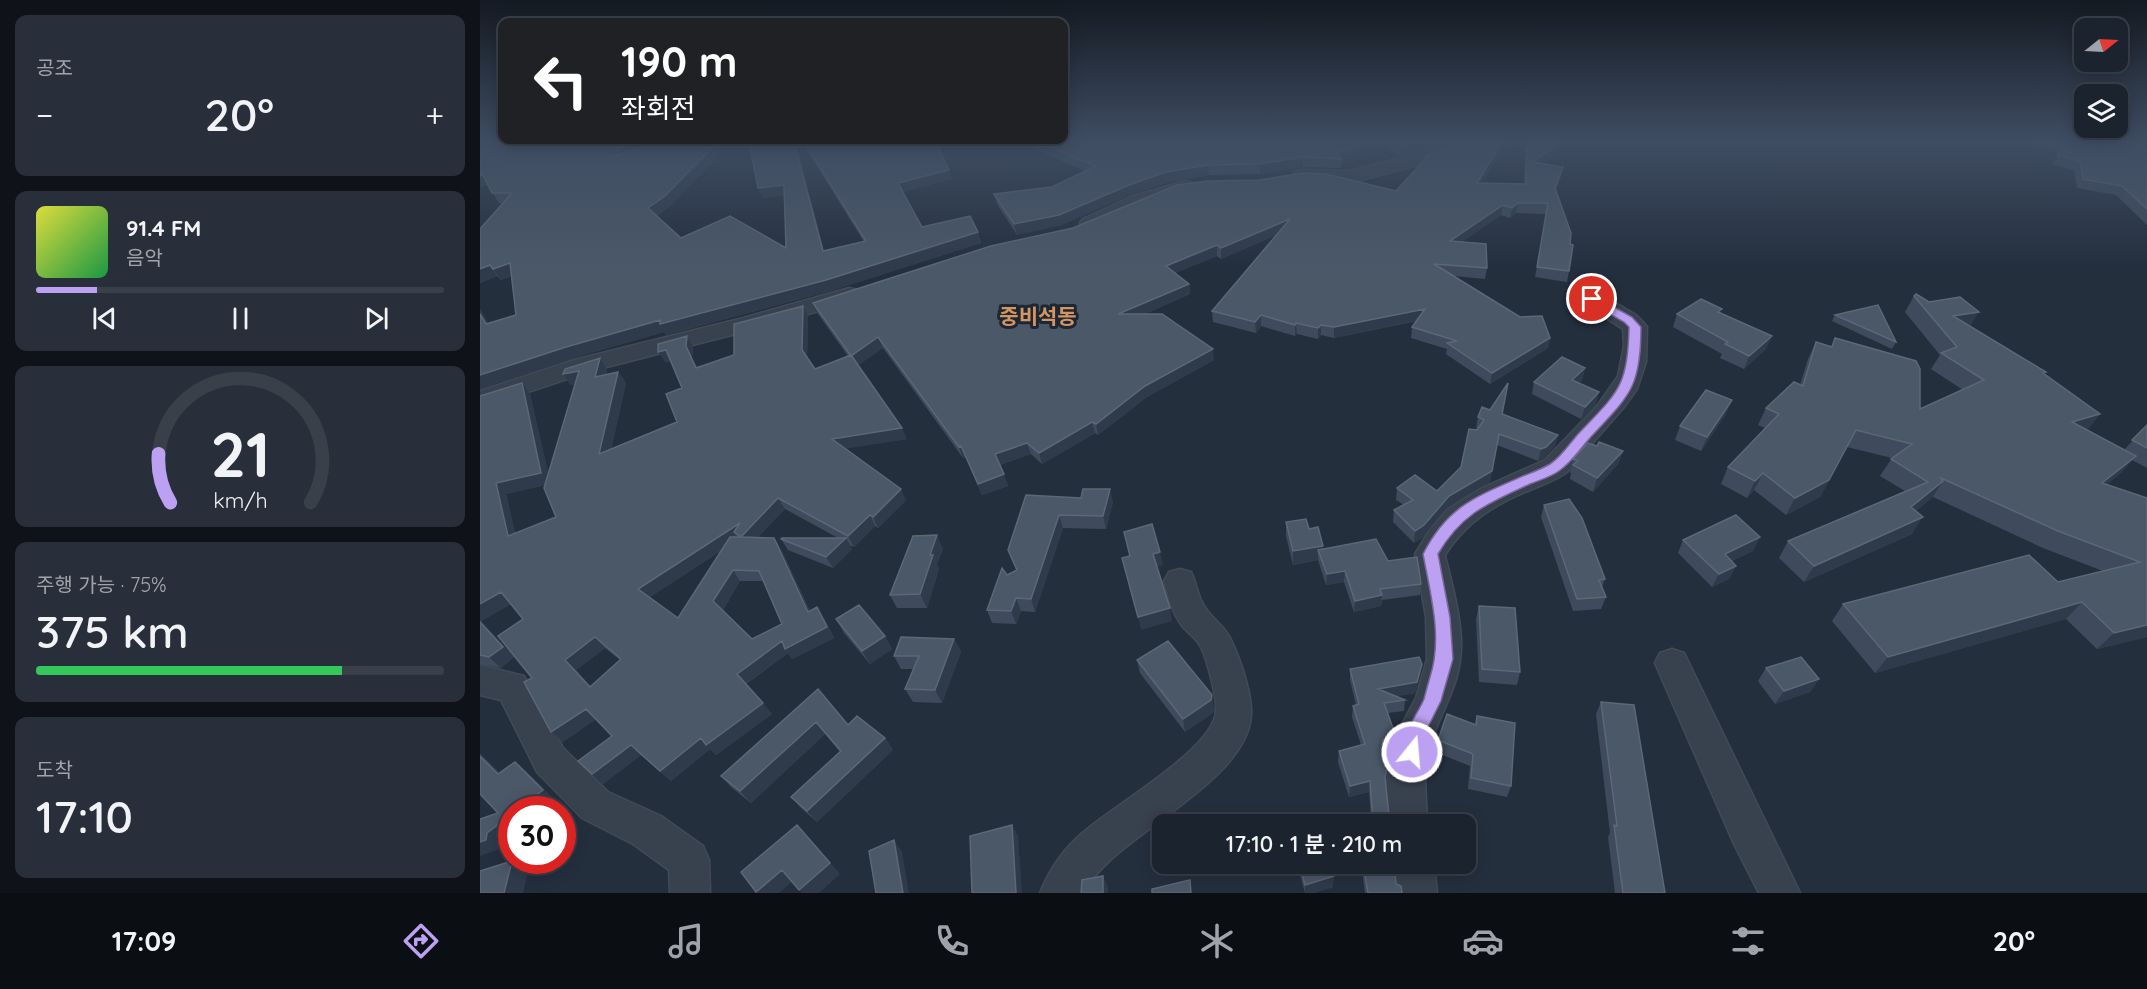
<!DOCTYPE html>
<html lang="ko">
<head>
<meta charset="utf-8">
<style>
  :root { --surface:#1b232e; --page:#282f3a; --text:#f1f3f6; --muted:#a0a4aa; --line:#39404a; --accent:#bca0f2 }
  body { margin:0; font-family:Quicksand,"Noto Sans KR",sans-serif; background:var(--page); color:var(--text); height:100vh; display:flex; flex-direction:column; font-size:22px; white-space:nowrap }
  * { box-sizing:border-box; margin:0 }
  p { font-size:20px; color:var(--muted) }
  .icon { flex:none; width:33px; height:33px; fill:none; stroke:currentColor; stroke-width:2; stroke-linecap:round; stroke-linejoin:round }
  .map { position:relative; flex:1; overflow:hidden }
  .sheet { display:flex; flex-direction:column; gap:15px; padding:15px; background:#0f1319; width:480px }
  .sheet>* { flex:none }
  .hud { position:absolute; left:18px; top:18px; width:570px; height:126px; border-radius:12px; box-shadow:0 3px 15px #0003,0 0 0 2px var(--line); background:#202124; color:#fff; overflow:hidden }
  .needle { width:39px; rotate:72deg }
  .controls { position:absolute; left:1594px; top:18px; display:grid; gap:12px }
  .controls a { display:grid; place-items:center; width:54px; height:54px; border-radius:12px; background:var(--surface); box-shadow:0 3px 15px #0003,0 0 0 2px var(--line); font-size:30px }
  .speed { position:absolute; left:18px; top:796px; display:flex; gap:12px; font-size:30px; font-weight:700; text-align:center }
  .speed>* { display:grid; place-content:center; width:78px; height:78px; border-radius:50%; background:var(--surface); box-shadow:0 3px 15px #0003,0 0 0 2px var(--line); line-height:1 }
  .speed .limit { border:9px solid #d22; background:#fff; color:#111 }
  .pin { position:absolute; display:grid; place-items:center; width:51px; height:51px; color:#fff; margin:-26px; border:3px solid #fff; border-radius:50%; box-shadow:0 2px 6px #0007 }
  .me { position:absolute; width:66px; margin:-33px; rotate:17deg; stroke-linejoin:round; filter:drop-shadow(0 0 4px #0008) }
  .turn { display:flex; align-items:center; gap:21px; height:126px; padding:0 24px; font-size:27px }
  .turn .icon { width:78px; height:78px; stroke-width:2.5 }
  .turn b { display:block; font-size:42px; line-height:51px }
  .big { font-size:45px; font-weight:600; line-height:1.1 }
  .sheet .widget { flex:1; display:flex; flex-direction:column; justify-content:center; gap:9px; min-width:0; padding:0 21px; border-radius:12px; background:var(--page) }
  .sheet .dial { align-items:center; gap:0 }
  .dial svg { height:156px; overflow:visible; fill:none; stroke:var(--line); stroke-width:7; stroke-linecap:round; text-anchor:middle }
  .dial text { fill:var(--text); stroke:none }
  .song { display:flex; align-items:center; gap:18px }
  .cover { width:72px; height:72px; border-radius:9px; background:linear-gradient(135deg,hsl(60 70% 55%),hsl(140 70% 35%)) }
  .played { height:6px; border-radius:3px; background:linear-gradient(90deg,var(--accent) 15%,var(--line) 15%) }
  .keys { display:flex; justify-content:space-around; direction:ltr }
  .heat { display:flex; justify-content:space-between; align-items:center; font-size:33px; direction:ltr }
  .charge { height:9px; border-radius:4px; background:linear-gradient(90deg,#34c759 75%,var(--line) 0) }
  .trip { position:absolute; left:672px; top:814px; width:324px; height:60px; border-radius:12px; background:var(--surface); box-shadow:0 3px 15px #0003,0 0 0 2px var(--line); font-weight:600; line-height:60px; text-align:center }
  .tabs { display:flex; height:96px; justify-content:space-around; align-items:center; background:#0b0e12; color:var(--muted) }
  .tabs .icon { width:42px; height:42px }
  .tabs .current { color:var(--accent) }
  .tabs b { font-size:27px; color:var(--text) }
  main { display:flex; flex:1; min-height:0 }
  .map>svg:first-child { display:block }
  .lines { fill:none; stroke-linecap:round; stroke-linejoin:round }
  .street-casing { stroke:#414a57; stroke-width:3 }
  .street { fill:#38414e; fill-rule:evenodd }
  .wall { fill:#3f4b5c; fill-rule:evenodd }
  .shaded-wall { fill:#2f3b4b }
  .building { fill:#4b5868; stroke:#5c6777; stroke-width:1.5; fill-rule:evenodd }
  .route { fill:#bca0f2; stroke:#7a689d; stroke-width:1.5 }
  .labels { text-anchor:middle; stroke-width:6; stroke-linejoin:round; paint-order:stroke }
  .quarter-label { font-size:21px; font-weight:bold; fill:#d59563; stroke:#1d2633 }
</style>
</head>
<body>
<main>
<section class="sheet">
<div class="widget"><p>공조</p>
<div class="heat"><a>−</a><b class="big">20°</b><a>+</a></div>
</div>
<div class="widget">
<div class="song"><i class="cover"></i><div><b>91.4 FM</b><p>음악</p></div></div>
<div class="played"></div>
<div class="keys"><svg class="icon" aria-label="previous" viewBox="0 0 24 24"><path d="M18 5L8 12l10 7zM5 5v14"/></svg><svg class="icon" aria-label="pause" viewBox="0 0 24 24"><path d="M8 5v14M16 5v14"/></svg><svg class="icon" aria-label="next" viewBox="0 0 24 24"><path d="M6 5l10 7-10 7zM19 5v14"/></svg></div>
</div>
<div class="widget dial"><svg viewBox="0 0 100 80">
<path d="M14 69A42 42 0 1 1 86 69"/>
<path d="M14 69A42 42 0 0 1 8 44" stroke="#bca0f2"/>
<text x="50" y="56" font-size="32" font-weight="700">21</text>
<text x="50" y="72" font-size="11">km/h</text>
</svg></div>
<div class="widget"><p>주행 가능 · 75%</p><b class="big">375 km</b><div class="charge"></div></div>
<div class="widget"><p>도착</p><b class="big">17:10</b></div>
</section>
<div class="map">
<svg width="1667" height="893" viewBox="0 0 1667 893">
  <rect width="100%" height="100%" fill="#242f3e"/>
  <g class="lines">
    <defs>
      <path id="street" d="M 962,142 L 984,142 L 956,160 L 870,183 L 821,182 L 814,180 L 812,176 L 814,172 L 821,170 L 870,171 L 944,152 Z
        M 705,181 L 712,183 L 715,187 L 712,191 L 665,205 L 617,227 L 603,227 L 600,223 L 603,219 L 651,197 Z
        M 369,288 L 377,290 L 380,295 L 377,300 L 279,328 L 111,371 L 0,408 L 0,391 L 94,360 L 263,318 Z
        M 1112,292 L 1120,294 L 1156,315 L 1163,322 L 1167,327 L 1166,362 L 1157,389 L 1145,406 L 1088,471 C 1077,480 1064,484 1050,490 C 1015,504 986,522 965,555 C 972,586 985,628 980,660 C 977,687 963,709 954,734 C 942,762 945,795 948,825 L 910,825 L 906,788 L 917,734 L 936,698 L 947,659 L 946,617 L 935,554 L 949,531 L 968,509 L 1002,488 L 1065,460 L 1117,406 L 1138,376 L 1144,346 L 1143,329 L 1104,304 L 1101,299 L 1104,294 Z
        M 700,569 L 711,572 C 716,582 717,593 722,602 C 728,616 743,624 750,638 C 759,656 770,688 771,708 C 775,757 706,801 672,827 C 647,846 618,866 603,893 L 560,893 C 570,868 584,848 605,831 C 634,805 736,748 736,710 C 737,697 726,654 719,644 C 715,637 708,633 703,627 C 692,614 689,597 684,581 L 689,572 Z
        M 1192,649 L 1204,653 L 1320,893 L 1279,893 L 1254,844 L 1175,663 L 1180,653 Z
        M 0,665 L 44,676 L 83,748 L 128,792 L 181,816 L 223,846 L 229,860 L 230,893 L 190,893 L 189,870 L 153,844 L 102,818 L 57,772 L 21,700 L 0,695 Z
        M 914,864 L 954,864 L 957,893 L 917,893 Z"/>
    </defs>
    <use href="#street" class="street-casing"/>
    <use href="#street" class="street"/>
  </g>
  <path class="wall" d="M 0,142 L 169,142 L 163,146 L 176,142 L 252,142 L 190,206 L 177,216 L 201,238 L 306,248 L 304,195 L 283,198 L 269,142 L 316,142 L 344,251 L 384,242 L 322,142 L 456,142 L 472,179 L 423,192 L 442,227 L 498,232 L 501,243 L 350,291 L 186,335 L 184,332 L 93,358 L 0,389 L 0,309 L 8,323 L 36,315 L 31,276 L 21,280 L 17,276 L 0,283 L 0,229 L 23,203 L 19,203 L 8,186 Z
    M 536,142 L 958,142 L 943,150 L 920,156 L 905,147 L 862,161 L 861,168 L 823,167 L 780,174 L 729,175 L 688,182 L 650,195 L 581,225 L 537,235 L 517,204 L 514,194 L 572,187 L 606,171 Z
    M 1045,142 L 1079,142 L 1077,145 L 1076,155 L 1063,163 L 1083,167 L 1081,177 L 1076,191 L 1090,244 L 1089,271 L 1087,282 L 1055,277 L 1067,214 L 1036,213 L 1030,218 L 1021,215 L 982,242 L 1007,268 L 1005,279 L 973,276 L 1070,338 L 1068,348 L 1010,384 L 966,354 L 967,349 L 931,338 L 932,327 L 937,321 L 854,338 L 841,335 L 838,339 L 817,334 L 815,336 L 781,326 L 776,333 L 733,322 L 732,311 L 796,235 L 741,259 L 737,256 L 695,273 L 709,284 L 710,294 L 665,314 L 734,360 L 667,397 L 618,435 L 615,433 L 562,464 L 551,454 L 520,465 L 528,486 L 502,495 L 486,457 L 483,458 L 403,348 L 378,365 L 427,439 L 366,448 L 426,500 L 398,528 L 395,526 L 374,547 L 369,545 L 372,549 L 353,568 L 308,550 L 301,539 L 358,538 L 305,509 L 278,537 L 294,538 L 301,549 L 330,611 L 344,618 L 354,638 L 312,659 L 308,653 L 266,684 L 292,714 L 236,755 L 230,749 L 191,781 L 161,755 L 123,784 L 112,774 L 132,736 L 116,719 L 83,742 L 71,732 L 52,678 L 43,619 L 31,604 L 1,621 L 34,657 L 21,668 L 0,664 L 0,396 L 50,394 L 68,474 L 95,384 L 91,385 L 83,374 L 120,358 L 127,369 L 126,375 L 138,372 L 146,383 L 131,449 L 197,422 L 202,388 L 191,361 L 185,362 L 213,347 L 212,357 L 217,367 L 254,355 L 323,306 L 328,316 L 327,358 L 335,369 L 368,356 L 338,314 L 333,303 L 916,191 L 945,160 L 945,156 L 1002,183 L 1044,184 ZM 65,485 L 76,517 L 35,533 L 26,494 ZM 242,550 L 198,618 L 170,597 ZM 260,581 L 284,581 L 302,624 L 272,639 L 243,610 ZM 125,648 L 140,660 L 110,686 L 96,670 Z
    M 1548,142 L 1667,142 L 1667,225 L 1636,195 L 1597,188 L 1594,170 L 1572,164 L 1579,152 Z
    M 1434,296 L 1490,326 L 1564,374 L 1620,414 L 1607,430 L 1644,450 L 1667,425 L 1667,468 L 1652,460 L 1641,473 L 1627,484 L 1667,498 L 1667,637 L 1617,649 L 1586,619 L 1395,673 L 1352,621 L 1363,604 L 1578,582 L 1623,571 L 1563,548 L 1453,497 L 1436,511 L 1432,534 L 1324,582 L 1299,558 L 1308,541 L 1425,491 L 1400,476 L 1412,458 L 1367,447 L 1340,497 L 1306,515 L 1274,490 L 1267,498 L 1241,484 L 1248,467 L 1285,428 L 1278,425 L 1286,408 L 1320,385 L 1328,359 L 1336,342 L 1351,347 L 1355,338 L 1440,409 L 1483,390 L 1451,369 L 1460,355 L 1425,312 Z
    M 1241,313 L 1286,349 L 1264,369 L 1240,358 L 1242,354 L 1193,327 L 1197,314 Z
    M 1355,315 L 1416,342 L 1412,349 L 1352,321 Z
    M 1105,368 L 1102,380 L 1099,383 L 1116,404 L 1101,419 L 1052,394 L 1054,382 Z
    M 1022,414 L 1078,435 L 1075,446 L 1064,458 L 1058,461 L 1017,445 L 1010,482 L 967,507 L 943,537 L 934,543 L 913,522 L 914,510 L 924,505 L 916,500 L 917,488 L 957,491 L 981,467 L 998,429 L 996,428 L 998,417 Z
    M 1246,414 L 1221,451 L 1195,440 L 1200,426 Z
    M 1117,446 L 1143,451 L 1138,464 L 1113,492 L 1090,479 L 1091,473 L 1090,473 L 1093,459 Z
    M 546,495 L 633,502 L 626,529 L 583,528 L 555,612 L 541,611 L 536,624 L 512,623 L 507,610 L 536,570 L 528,550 Z
    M 1064,505 L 1125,579 L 1122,587 L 1126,597 L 1121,609 L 1093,611 L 1061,517 Z
    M 806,522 L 829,529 L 843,546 L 843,549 L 908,561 L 941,584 L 940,595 L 902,600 L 901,606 L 874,612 L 864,582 L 846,585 L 838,560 L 813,565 L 806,536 Z
    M 1280,537 L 1273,551 L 1252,561 L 1256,566 L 1249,579 L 1232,587 L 1198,553 L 1203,540 Z
    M 463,549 L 457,564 L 459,569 L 447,608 L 417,608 L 410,595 Z
    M 999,606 L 1040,672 L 1037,685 L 999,682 L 996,619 Z
    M 356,619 L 405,636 L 412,649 L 390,664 L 364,633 Z
    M 474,639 L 481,652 L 462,703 L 433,702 L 425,689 L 434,669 L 421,669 L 414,656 Z
    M 657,660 L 734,708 L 733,713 L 705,732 L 660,673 Z
    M 942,664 L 940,675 L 935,693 L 917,696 L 925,700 L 924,711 L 908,713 L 914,731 L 912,748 L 905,750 L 907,770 L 905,781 L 909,815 L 917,825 L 892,825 L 889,792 L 869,797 L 858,762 L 859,751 L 881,745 L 872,717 L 873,706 L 876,705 L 870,680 L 870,669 Z
    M 1286,668 L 1339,679 L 1330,692 L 1295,704 L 1278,681 Z
    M 338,689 L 368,725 L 405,738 L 413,750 L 337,822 L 321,808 L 311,797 L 360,752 L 345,734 L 271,803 L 251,787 L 241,776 Z
    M 1121,702 L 1185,893 L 1135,893 L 1128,837 L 1130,833 L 1116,714 Z
    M 997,716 L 1031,786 L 1027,797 L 988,789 L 990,766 L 955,752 L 958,740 L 995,725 Z
    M 817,864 L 850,864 L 853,887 L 834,893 L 825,893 Z
    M 881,864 L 914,864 L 916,884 L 922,893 L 885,893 Z"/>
  <path class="shaded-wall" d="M 150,142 L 169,142 L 132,168 L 127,158 Z
    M 238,142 L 252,142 L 190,206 L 173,218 L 168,208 Z
    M 314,142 L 316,142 L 347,262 L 343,251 Z
    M 891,142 L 906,142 L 905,147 L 862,161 L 862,159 L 856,153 Z
    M 937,142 L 958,142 L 943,150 L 920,156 L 921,146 Z
    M 1022,142 L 1027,142 L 996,193 L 997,183 Z
    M 1073,142 L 1079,142 L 1074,148 L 1078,145 L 1076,155 L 1051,171 L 1053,162 Z
    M 823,157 L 823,167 L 780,174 L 779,164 Z
    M 728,165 L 729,175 L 688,182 L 650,195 L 581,225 L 537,235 L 534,224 L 686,172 Z
    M 1083,167 L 1081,177 L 1073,198 L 1075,188 Z
    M 469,170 L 472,179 L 421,193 L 418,183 Z
    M 3,175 L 9,185 L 0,187 L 0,176 Z
    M 304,185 L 308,195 L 283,198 L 278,188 Z
    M 1038,203 L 1036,213 L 1030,218 L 1032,208 Z
    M 1023,205 L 1021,215 L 969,251 L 970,241 Z
    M 810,219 L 810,229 L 741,259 L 741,248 Z
    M 498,232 L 501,243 L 350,291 L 186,335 L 184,332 L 93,358 L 0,389 L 0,375 L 86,347 Z
    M 737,245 L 737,256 L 687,276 L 686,266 Z
    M 30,263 L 37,273 L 21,280 L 13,269 Z
    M 10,265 L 17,276 L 0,283 L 0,269 Z
    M 709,284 L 710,294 L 640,325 L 638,314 Z
    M 323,306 L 328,316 L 327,361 L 322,350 Z
    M 0,309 L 14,335 L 6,324 L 0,314 Z
    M 945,309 L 944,319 L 854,338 L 854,327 Z
    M 1499,312 L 1489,328 L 1463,332 L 1473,316 Z
    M 781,315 L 781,326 L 776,333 L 775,322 Z
    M 816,323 L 817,334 L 815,336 L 815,325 Z
    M 841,325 L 841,335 L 838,339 L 838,328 Z
    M 207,336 L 213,347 L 212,357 L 222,379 L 216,368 L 206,346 Z
    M 1292,336 L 1286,349 L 1264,369 L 1269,356 Z
    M 398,337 L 403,348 L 376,367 L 371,356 Z
    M 1070,338 L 1068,348 L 1010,384 L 1012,373 Z
    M 733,349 L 734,360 L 667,397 L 618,435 L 616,424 L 665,386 Z
    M 186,350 L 193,361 L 185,362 L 178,352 Z
    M 120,358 L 127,369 L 123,388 L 115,377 Z
    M 1105,368 L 1102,380 L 1089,392 L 1092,380 Z
    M 99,371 L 107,381 L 91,385 L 83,374 Z
    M 138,372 L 146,383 L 128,465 L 119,454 Z
    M 42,383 L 50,394 L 71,484 L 26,494 L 38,547 L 28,536 L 16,483 Z
    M 1119,392 L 1116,404 L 1101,419 L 1105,407 Z
    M 1252,400 L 1246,414 L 1221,451 L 1227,437 Z
    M 1620,414 L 1607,431 L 1592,422 Z
    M 612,422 L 615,433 L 562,464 L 559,453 Z
    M 422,428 L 427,439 L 358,450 L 352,439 Z
    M 1078,435 L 1075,446 L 1064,458 L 1058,461 L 1061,449 Z
    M 547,443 L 551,454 L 519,465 L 515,454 Z
    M 481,446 L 486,457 L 483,458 L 479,447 Z
    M 1143,451 L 1138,464 L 1113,492 L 1117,478 Z
    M 1656,456 L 1641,473 L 1608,500 L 1622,483 Z
    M 1012,471 L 1010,482 L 967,507 L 943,537 L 934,543 L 935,531 L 969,496 Z
    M 1283,473 L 1274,490 L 1267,498 L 1275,481 Z
    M 524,474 L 528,486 L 502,495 L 498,484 Z
    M 1349,480 L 1340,497 L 1306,515 L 1315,498 Z
    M 1463,481 L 1452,498 L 1420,524 L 1431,507 Z
    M 421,489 L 426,500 L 398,528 L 393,517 Z
    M 630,489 L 633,502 L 626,529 L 623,516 Z
    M 298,498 L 305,509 L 268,548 L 261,537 L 254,532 L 258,539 L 167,599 L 158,589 Z
    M 390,515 L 395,526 L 374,547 L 368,536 Z
    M 579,515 L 583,528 L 555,612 L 551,599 Z
    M 1443,517 L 1432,534 L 1324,582 L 1334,566 Z
    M 457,535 L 463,549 L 457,564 L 459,569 L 447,608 L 440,594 L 450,555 Z
    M 1280,537 L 1273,551 L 1238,568 L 1245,554 Z
    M 294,538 L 301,549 L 335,623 L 328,612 Z
    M 366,538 L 372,549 L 353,568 L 346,557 Z
    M 843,546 L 843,559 L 838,550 L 838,560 L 813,565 L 813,551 Z
    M 680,552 L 683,565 L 676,567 L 673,554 Z
    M 1256,566 L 1249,579 L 1232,587 L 1239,574 Z
    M 253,570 L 260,581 L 242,612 L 233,601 Z
    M 865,571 L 864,582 L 846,585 L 847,574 Z
    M 21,592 L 32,603 L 1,621 L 34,657 L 21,668 L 9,657 L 0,622 L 0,604 Z
    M 902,595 L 901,606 L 874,612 L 875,601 Z
    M 536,598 L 541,611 L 536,624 L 531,611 Z
    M 1602,602 L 1586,619 L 1395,673 L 1408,657 Z
    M 337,607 L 344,618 L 354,638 L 312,659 L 308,653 L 265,684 L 257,674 Z
    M 690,608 L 692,621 L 661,630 L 658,617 Z
    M 1667,625 L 1667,637 L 1617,649 L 1634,633 Z
    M 405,636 L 412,649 L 390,664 L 382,651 Z
    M 115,637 L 125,648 L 96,670 L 120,697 L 85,660 Z
    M 474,639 L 481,652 L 462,703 L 455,690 Z
    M 942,664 L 940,675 L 935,693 L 897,700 L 898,689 Z
    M 1339,679 L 1330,692 L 1295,704 L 1304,691 Z
    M 732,695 L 734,708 L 733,713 L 705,732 L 703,719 Z
    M 283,703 L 292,714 L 236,755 L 230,749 L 191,781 L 180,771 L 221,738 Z
    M 106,709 L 116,719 L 83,742 L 71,732 Z
    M 336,722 L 345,734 L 271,803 L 260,791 Z
    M 914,731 L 912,748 L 901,751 L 902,740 Z
    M 405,738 L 413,750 L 337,822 L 327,811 Z
    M 151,745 L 161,755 L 123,784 L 112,774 Z
    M 0,753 L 31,784 L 18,774 L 0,756 Z
    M 35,762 L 47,772 L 75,800 L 62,810 L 37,810 Z
    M 890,781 L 889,792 L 869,797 L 870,786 Z
    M 32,814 L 32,834 L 21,843 L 20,849 L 0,856 L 0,842 L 7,833 Z
    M 532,825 L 538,836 L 542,893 L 536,893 Z
    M 328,837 L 360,874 L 339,893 L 322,893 L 319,890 Z
    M 414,840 L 422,852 L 429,893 L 423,893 Z
    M 32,861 L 48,872 L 43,893 L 24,893 Z
    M 302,870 L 313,881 L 299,893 L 278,893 L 276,892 Z
    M 623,876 L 628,887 L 628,893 L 623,893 Z
    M 854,876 L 853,887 L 834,893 L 825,893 L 825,885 Z"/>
  <path class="building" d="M 0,142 L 150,142 L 127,158 L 176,142 L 238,142 L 185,196 L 168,208 L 201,238 L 250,216 L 306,248 L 304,185 L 278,188 L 269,142 L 314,142 L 343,251 L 386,241 L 324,142 L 456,142 L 469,170 L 418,183 L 442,227 L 490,216 L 498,232 L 346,280 L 180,324 L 180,320 L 86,347 L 0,375 L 0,314 L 6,324 L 36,315 L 30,263 L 13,269 L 10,265 L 0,269 L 0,229 L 32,193 L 12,193 L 3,175 L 0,176 Z
    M 557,142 L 891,142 L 856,153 L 862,159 L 823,157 L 779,164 L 728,165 L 686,172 L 649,185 L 579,215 L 534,224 L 514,194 L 572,187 L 616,166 Z
    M 914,142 L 937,142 L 921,146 Z
    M 974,142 L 1022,142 L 997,183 L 1046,184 L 1047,142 L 1073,142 L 1071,143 L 1078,145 L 1053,162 L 1083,167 L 1075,188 L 1091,233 L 1090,244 L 1093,245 L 1089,271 L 1057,267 L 1068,203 L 1038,203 L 1032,208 L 1023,205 L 970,241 L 1006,244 L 1007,268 L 954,264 L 1040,317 L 1062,316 L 1070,338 L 1012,373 L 967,343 L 977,341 L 932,327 L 945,309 L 854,327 L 841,325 L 838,328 L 816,323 L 815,325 L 781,315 L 775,322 L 732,311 L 810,219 L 741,248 L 737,245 L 686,266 L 709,284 L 638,314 L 682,314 L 733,349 L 665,386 L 616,424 L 612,422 L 559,453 L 547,443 L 515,454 L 524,474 L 498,484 L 481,446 L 479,447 L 398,337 L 371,356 L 333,303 L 511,246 L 593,228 L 697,185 L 728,181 L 780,180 L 823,173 L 846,174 L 916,191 L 948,156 L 945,156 L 958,152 Z
    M 1581,142 L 1667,142 L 1667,209 L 1642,186 L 1603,179 L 1600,161 L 1577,155 L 1585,144 Z
    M 1436,294 L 1449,302 L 1480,297 L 1499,312 L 1473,316 L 1566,372 L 1563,373 L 1620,414 L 1592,422 L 1656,456 L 1622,483 L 1667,498 L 1667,625 L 1634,633 L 1602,602 L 1408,657 L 1363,604 L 1549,555 L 1578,582 L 1660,562 L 1578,531 L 1461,478 L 1463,481 L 1431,507 L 1443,517 L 1334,566 L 1308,541 L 1448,482 L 1411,459 L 1432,444 L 1376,430 L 1349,480 L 1315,498 L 1283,473 L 1275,481 L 1248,467 L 1299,414 L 1286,408 L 1314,382 L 1323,386 L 1336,342 L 1352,347 L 1355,338 L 1436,361 L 1440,369 L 1440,409 L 1504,380 L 1461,353 L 1477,347 L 1434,296 Z
    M 1221,299 L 1242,309 L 1238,312 L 1292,336 L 1269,356 L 1245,344 L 1248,342 L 1197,314 Z
    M 1398,305 L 1416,342 L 1355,315 Z
    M 323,306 L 322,350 L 335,369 L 371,355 L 422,428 L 352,439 L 421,489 L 393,517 L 390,515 L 368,536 L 298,498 L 261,537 L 294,538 L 328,612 L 337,607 L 347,627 L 305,649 L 302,641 L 257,674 L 283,703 L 226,745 L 221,738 L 180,771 L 151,745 L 112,774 L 98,761 L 132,736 L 106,709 L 71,732 L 44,682 L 52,678 L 18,636 L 43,619 L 21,592 L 0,604 L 0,396 L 42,383 L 61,473 L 16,483 L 28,536 L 76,517 L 64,488 L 99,371 L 83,374 L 85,369 L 120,358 L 115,377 L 138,372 L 119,454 L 197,422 L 186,394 L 202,388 L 186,350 L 178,352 L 178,344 L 207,336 L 206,346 L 216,368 L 254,355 L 254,324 ZM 260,523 L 254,532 L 261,537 L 250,537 L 198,618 L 158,589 ZM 253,570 L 279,571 L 302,624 L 272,639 L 233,601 ZM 115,637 L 141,659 L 110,687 L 85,660 Z
    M 1082,357 L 1105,368 L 1092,380 L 1119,392 L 1105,407 L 1054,382 Z
    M 1028,383 L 1022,414 L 1078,435 L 1066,447 L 1061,449 L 1019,434 L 1012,471 L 969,496 L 944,525 L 935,531 L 914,510 L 933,500 L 917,488 L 935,475 L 957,491 L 981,467 L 989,429 L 997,430 L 1004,420 L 998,417 L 1002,407 L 1010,410 Z
    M 1226,390 L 1252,400 L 1227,437 L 1200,426 Z
    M 1667,425 L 1667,448 L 1652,440 Z
    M 1119,442 L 1143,451 L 1117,478 L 1093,465 L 1098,461 L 1093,459 L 1108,443 L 1117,446 Z
    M 603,489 L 630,489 L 623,516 L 579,515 L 551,599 L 536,598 L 531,611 L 507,610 L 522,568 L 527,575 L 537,570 L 528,550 L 546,495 L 601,498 Z
    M 1089,499 L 1102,518 L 1125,579 L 1119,580 L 1126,597 L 1097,599 L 1064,505 Z
    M 1256,515 L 1280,537 L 1245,554 L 1256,566 L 1239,574 L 1203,540 Z
    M 826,519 L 829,529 L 838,527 L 843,546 L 813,551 L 806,522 Z
    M 672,524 L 680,552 L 673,554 L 690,608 L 658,617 L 642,558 L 650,556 L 644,532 Z
    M 457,535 L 450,555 L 453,555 L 440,594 L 410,595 L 433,536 Z
    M 302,538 L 366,538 L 346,557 L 301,539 Z
    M 896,539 L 908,561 L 937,557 L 941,584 L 900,589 L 902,595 L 875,601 L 865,571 L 847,574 L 838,550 Z
    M 379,605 L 405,636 L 382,651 L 356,619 Z
    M 999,606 L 1035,608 L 1040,672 L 1002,669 Z
    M 0,622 L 23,647 L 9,657 L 0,655 Z
    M 421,637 L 474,639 L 455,690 L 425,689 L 439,656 L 414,656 Z
    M 688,641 L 732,695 L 731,700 L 703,719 L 657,660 Z
    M 939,657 L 942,664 L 937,682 L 898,689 L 925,700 L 904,703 L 914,731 L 913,737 L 902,740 L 909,759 L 905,778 L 909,815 L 916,817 L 917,825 L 893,825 L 890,781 L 870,786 L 859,751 L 885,744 L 873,706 L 879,704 L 870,669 Z
    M 1321,657 L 1339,679 L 1304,691 L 1286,668 Z
    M 338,689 L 368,725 L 377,716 L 405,738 L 327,811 L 311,797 L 361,751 L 336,722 L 260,791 L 241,776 Z
    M 1121,702 L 1154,705 L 1185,893 L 1143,893 L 1134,825 L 1137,826 Z
    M 967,714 L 996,725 L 997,716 L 1035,723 L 1031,786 L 991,778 L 993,754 L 958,740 Z
    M 0,756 L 18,774 L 35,762 L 63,790 L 37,810 L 32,810 L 32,814 L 7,833 L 6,840 L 0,842 L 0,819 L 18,813 L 0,794 Z
    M 317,825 L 350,863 L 319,890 L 302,870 L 276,892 L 261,872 Z
    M 532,825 L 536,893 L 492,893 L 490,836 Z
    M 414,840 L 423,893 L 396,893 L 389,851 Z
    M 32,861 L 24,893 L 0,893 L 0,871 Z
    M 820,864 L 850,864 L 854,876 L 825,885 Z
    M 883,864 L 914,864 L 916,884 L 921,886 L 922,893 L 888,893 Z
    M 623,876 L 623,893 L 601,893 L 602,880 Z
    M 710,880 L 711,893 L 672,893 L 672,889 Z"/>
  <linearGradient id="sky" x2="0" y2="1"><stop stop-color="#141a22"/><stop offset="0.53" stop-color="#3f4d63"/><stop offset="1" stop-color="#3f4d63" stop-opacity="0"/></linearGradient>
  <rect width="1667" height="267" fill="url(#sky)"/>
  <path class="route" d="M 1112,295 L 1152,317 L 1161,327 C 1161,388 1150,395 1110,438 C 1101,448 1091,463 1079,471 C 1071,477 1060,480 1050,484 C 1009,503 982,513 958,554 L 970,617 L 973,659 L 961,701 L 944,735 L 938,758 L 932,761 L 925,758 C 917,739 937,716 944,699 C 946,691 948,684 950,677 C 963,637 950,593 943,554 C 966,509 992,498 1036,479 C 1047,474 1060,470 1070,464 C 1081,457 1090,443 1098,434 C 1138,392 1148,387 1149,327 L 1144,322 L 1107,301 L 1107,296 Z"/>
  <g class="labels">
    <g class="quarter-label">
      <text x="558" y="324">중비석동</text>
    </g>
  </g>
</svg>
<div class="controls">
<a><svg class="needle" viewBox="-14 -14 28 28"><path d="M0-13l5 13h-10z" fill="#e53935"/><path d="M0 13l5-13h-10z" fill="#a0a4aa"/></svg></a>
<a><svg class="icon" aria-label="layers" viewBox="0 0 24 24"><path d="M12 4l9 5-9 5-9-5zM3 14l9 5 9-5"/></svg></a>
</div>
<div class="speed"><div class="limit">30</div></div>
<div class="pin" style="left:1112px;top:299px;background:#d93025"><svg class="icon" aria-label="arrive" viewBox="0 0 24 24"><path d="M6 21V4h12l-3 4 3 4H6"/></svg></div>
<svg class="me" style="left:932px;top:752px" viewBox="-20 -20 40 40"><circle r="17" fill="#bca0f2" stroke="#fff" stroke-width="3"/><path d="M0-11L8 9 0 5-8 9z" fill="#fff"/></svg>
<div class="trip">17:10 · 1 분 · 210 m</div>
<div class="hud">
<div class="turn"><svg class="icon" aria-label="left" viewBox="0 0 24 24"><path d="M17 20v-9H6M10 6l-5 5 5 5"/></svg><div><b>190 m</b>좌회전</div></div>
</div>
</div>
</main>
<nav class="tabs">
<b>17:09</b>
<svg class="icon current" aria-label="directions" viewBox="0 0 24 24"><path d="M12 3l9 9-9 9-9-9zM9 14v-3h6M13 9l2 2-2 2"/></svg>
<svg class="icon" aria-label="music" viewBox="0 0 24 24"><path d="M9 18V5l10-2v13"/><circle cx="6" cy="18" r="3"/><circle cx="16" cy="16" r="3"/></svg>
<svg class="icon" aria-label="phone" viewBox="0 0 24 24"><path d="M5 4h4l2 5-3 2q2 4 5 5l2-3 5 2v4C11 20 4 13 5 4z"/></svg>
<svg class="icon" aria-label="climate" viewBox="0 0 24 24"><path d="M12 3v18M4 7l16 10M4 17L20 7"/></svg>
<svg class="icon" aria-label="car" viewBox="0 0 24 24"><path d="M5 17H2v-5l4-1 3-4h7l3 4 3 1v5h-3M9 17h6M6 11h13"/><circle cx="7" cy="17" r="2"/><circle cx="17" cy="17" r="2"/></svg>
<svg class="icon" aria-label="filters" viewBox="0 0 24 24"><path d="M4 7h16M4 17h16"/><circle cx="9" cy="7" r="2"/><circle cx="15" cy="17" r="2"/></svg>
<b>20°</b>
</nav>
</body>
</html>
